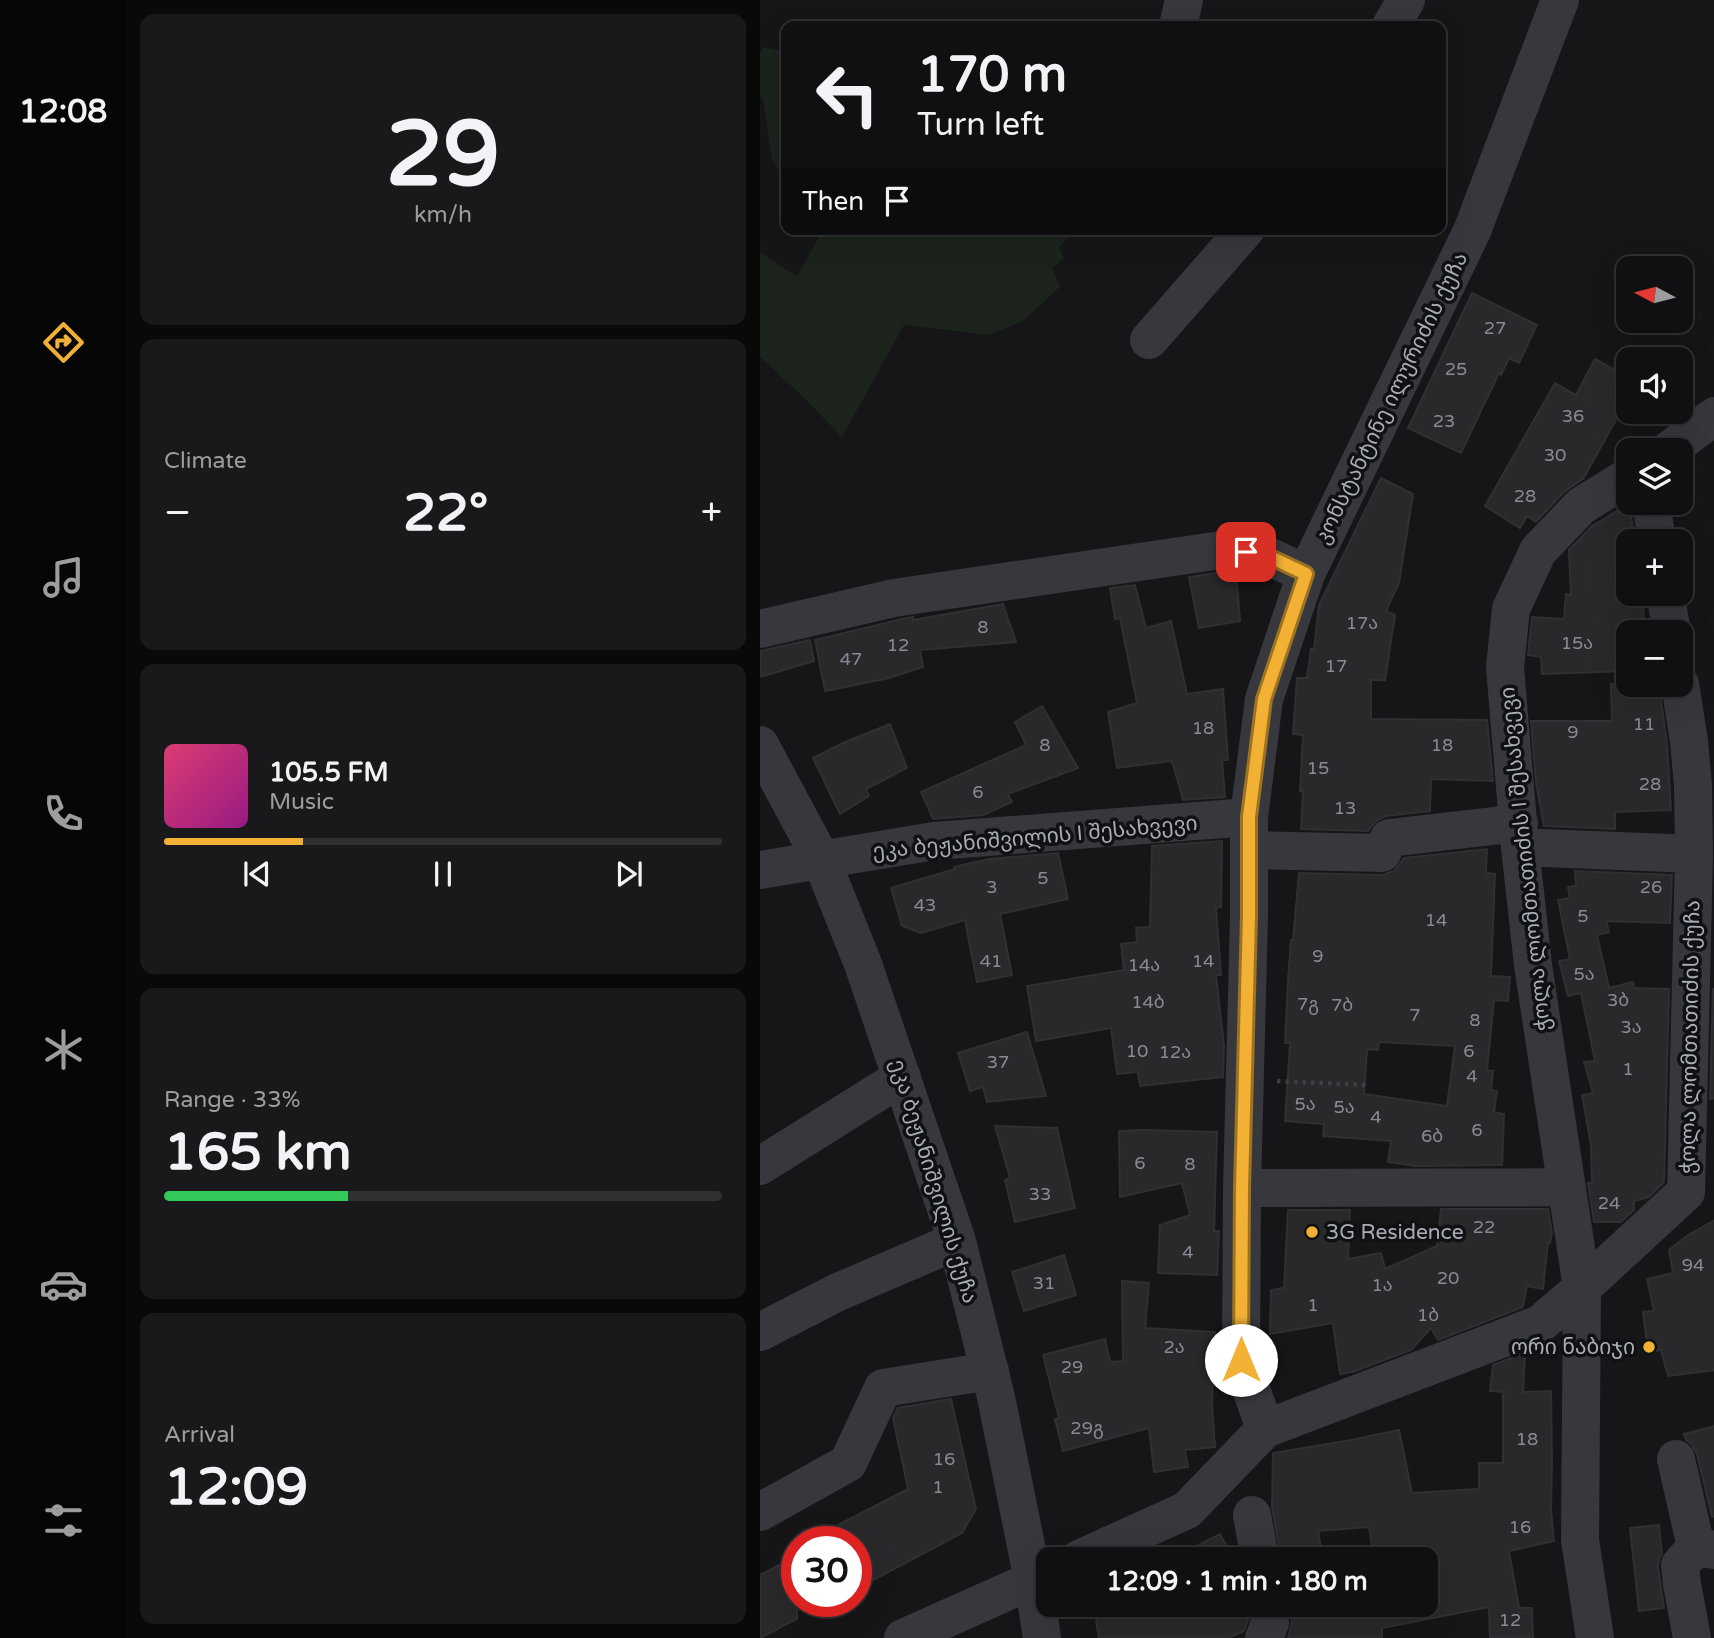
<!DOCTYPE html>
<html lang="en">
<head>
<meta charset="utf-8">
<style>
  :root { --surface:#101012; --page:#19191b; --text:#f1f3f6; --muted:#9c9d9f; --line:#303032; --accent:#f2b134 }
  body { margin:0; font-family:"Varela Round","Noto Sans Georgian",sans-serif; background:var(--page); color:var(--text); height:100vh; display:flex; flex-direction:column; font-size:26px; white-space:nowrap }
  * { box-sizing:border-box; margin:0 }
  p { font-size:23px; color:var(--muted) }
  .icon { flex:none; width:38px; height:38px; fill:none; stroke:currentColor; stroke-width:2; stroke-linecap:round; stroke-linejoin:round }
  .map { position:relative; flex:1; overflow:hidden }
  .side { display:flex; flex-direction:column; gap:14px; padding:14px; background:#09090a; width:634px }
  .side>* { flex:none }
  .top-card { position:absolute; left:21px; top:21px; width:665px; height:214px; border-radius:14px; box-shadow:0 7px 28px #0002,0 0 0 2px var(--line); background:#101012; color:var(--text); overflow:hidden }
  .needle { width:46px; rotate:277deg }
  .fabs { position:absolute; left:856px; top:256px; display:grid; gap:14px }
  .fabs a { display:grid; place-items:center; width:77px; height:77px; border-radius:14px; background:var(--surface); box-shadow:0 7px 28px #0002,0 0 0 2px var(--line); font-size:35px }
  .speed { position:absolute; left:21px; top:1526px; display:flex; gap:14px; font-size:35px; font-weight:700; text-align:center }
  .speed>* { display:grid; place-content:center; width:91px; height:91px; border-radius:50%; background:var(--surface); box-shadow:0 7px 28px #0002,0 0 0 2px var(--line); line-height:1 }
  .speed .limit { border:10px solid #d22; background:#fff; color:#111 }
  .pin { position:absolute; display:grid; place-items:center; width:60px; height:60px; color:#fff; margin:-30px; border-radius:14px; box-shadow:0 4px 10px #0006 }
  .me { position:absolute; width:77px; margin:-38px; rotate:0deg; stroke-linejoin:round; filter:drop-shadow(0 0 5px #0008) }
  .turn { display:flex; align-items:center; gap:24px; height:147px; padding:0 21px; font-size:32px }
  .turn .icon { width:91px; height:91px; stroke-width:2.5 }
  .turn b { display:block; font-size:49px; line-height:60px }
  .then { display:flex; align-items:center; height:66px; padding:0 21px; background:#0003; gap:14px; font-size:26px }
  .big { font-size:52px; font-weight:800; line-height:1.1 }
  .side .widget { flex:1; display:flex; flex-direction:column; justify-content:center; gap:10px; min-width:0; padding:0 24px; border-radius:14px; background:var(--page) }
  .side .dial { align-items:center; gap:0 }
  .dial b { font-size:91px; line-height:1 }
  .song { display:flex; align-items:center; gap:21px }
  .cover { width:84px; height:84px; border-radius:10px; background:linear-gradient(135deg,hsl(340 70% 55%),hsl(310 70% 35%)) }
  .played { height:7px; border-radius:4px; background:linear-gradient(90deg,var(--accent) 25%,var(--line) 25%) }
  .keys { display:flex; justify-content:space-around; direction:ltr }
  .heat { display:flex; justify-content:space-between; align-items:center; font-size:38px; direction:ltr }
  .charge { height:10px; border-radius:5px; background:linear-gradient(90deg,#34c759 33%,var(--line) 0) }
  .trip { position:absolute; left:276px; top:1547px; width:402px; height:70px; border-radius:14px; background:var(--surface); box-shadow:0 7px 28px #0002,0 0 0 2px var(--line); font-weight:800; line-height:70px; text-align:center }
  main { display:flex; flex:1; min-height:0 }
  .tabs { display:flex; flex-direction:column; width:126px; justify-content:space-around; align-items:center; background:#060607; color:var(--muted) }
  .tabs .icon { width:49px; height:49px }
  .tabs .selected { color:var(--accent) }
  .tabs b { font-size:32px; color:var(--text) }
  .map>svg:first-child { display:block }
  .green { fill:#1c231d }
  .building { fill:#29292c; stroke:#303034; stroke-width:2; fill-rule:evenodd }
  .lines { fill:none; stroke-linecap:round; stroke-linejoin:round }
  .path { stroke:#3d3f44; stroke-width:4.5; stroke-dasharray:3.5 5; stroke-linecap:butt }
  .minor { stroke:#37383d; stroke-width:38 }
  .route-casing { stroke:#9d7322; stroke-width:18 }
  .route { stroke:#f2b134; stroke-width:12 }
  .poi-dot { fill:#f2b134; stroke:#111113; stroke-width:2.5 }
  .labels { text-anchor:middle; stroke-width:7; stroke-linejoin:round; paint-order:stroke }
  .number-label { font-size:18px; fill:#888b94 }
  .street-label { font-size:21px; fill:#a8adb8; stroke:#111113 }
  .poi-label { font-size:21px; fill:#a8adb8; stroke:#111113; text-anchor:start }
</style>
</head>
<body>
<main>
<nav class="tabs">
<b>12:08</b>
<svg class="icon selected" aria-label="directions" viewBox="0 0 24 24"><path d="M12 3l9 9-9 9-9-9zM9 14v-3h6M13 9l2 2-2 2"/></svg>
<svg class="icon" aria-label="music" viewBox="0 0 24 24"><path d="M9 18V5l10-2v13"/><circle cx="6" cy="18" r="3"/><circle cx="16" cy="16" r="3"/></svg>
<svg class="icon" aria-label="phone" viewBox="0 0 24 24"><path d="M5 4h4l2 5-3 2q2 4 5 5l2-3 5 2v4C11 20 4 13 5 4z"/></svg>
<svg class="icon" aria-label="climate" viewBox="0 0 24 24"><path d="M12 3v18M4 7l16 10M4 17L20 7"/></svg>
<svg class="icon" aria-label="car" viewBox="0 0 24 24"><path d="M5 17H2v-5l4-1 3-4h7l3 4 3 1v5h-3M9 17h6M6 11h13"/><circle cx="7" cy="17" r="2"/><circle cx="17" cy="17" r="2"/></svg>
<svg class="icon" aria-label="filters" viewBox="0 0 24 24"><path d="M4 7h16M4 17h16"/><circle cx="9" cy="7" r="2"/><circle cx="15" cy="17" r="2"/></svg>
</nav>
<section class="side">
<div class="widget dial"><b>29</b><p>km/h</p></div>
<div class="widget"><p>Climate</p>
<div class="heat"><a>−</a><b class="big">22°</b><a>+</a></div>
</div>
<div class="widget">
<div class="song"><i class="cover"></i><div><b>105.5 FM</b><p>Music</p></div></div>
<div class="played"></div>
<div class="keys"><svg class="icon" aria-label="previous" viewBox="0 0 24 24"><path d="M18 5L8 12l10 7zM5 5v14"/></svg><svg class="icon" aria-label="pause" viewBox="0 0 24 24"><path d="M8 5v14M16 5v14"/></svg><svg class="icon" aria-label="next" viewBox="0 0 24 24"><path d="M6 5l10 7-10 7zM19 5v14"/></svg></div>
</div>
<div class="widget"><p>Range · 33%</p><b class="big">165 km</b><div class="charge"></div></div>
<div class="widget"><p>Arrival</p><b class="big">12:09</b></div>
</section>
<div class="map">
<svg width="955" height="1638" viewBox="0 0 955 1638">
  <rect width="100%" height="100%" fill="#161618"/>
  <path class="green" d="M 3,47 L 26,52 L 26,181 L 12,160 L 4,104 L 0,93 L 0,53 Z
    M 63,229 L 317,229 L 299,247 L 304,258 L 292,268 L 300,287 L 263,321 L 229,335 L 144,325 L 82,437 L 38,392 L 0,357 L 0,252 L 37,277 Z"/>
  <path class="building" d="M 712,293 L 777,325 L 759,363 L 749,358 L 741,375 L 739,373 L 701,453 L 648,428 Z
    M 835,359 L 868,377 L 868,403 L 859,419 L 857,418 L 823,479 L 805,491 L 776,522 L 767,516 L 760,528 L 725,506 L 795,383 L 816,395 Z
    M 621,478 L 653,494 L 639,583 L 626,611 L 635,615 L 625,680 L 611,680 L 611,719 L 727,720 L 733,781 L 671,779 L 670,811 L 626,816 L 616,821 L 608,831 L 541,829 L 543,791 L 540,791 L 543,735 L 533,734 L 537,678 L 547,678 L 551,649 L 554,649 L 559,605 Z
    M 869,504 L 875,541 L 868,541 L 868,593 L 884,593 L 884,600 L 883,625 L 872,624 L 873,632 L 868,632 L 868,671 L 782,674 L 781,657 L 768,655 L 772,617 L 804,619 L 806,594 L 811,595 L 809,550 L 832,526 Z
    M 468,571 L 476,572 L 480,621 L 439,628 L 429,577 Z
    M 375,585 L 386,628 L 411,621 L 427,694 L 463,689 L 468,760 L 462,760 L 465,797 L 423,800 L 412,761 L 357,768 L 348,712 L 377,703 L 360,618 L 355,619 L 350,588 Z
    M 243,604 L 256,642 L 160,650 L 163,667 L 129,678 L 65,691 L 55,640 L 138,620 L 153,617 L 153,620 Z
    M 50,640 L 54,661 L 0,677 L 0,651 Z
    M 851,684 L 899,684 L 907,744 L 911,810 L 855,812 L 855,829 L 784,826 L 776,782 L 771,721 L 852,721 Z
    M 282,706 L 318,768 L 248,794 L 252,802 L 223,815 L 173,819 L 161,792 L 266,745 L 255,722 Z
    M 130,724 L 147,768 L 106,789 L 109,796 L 80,814 L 53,758 L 85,742 Z
    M 462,841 L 461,907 L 456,908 L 461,975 L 456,975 L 464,1046 L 463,1077 L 380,1086 L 378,1072 L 357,1074 L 351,1028 L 276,1041 L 267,986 L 364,970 L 361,944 L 377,942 L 376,928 L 390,927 L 392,846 Z
    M 727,849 L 726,873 L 735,874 L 731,976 L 750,977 L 748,1001 L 734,1000 L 727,1070 L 733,1071 L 731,1090 L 737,1091 L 734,1112 L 744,1114 L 742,1165 L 655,1166 L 628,1162 L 631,1141 L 563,1136 L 564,1124 L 525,1121 L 530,1043 L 525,1043 L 528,980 L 531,940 L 533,940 L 539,873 L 622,875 L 634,871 L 644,858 ZM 619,1042 L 695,1046 L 687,1106 L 604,1094 L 607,1049 L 618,1050 Z
    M 298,853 L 308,899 L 240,914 L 252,975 L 217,982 L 205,920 L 161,933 L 142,926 L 131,888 L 195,869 L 194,867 L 230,859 Z
    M 815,871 L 912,875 L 910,923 L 846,921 L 849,932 L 837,935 L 849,988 L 873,982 L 874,988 L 909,989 L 904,1182 L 889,1197 L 874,1201 L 874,1210 L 861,1222 L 834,1222 L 828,1183 L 832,1183 L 831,1145 L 822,1095 L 833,1093 L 824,1062 L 835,1061 L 821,993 L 808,996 L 799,961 L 810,959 L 798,900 L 810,898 L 808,887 L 816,886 Z
    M 953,989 L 955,989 L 955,1098 L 950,1099 Z
    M 267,1032 L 286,1096 L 227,1102 L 223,1087 L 210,1091 L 198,1053 Z
    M 235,1126 L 297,1128 L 315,1208 L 255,1222 L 245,1180 L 250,1178 Z
    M 384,1130 L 457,1132 L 454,1231 L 459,1231 L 457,1275 L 398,1273 L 400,1225 L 430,1215 L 422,1183 L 360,1197 L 359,1131 Z
    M 681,1209 L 788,1209 L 792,1233 L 790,1243 L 788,1243 L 783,1289 L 767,1286 L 763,1307 L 678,1340 L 671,1328 L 651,1350 L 595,1371 L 580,1374 L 573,1323 L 510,1334 L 511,1290 L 524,1288 L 528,1210 L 590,1210 L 588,1259 L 621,1253 L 625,1269 L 677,1246 Z
    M 955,1220 L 955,1370 L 908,1376 L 901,1350 L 888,1352 L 883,1312 L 894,1311 L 887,1279 L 913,1273 L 909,1250 L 928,1235 Z
    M 304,1255 L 316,1295 L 264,1311 L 252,1272 Z
    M 362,1281 L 389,1283 L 385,1328 L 455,1332 L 452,1403 L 455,1447 L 425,1450 L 428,1467 L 394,1472 L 389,1428 L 303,1451 L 295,1419 L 299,1418 L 283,1355 L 345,1339 L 350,1362 L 363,1361 Z
    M 765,1353 L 763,1392 L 791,1391 L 792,1462 L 791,1509 L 794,1541 L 749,1551 L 759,1608 L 772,1608 L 773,1638 L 730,1638 L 729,1607 L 622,1628 L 622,1638 L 528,1638 L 532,1621 L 530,1605 L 667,1605 L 667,1559 L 614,1559 L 609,1527 L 558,1531 L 563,1559 L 521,1559 L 512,1507 L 513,1453 L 591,1440 L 639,1430 L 652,1493 L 719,1489 L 719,1463 L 743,1463 L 743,1393 L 747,1392 L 730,1391 L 733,1365 Z
    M 191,1399 L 216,1509 L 202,1533 L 96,1589 L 96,1542 L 45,1542 L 148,1489 L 133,1418 L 138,1408 Z
    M 955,1426 L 955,1516 L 952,1517 L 937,1454 L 932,1445 L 926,1440 L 924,1434 Z
    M 899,1525 L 902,1554 L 899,1559 L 898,1567 L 904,1608 L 879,1611 L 870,1528 Z
    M 460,1534 L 474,1559 L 411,1559 Z
    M 37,1556 L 37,1619 L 0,1638 L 0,1575 Z
    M 344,1605 L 487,1605 L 488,1620 L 484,1631 L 468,1638 L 339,1638 L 336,1621 Z"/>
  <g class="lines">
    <path class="path" d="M 517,1081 L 607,1085"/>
    <path class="minor" d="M 418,26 L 424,0
      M 631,26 L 646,0
      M 389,340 L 486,229
      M 909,450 L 955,416
      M 891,502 L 897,541
      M 905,593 L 912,632
      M 0,629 L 134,598 L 468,549 L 504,554 L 546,574
      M 0,745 L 61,859 L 103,964 L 197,1241 L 236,1397 L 273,1580 L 282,1638
      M 760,847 L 934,854
      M 489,850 L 622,853 L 629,838 L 759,823
      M 0,870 L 174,841 L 489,817
      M 0,1166 L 142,1077
      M 482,1188 L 807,1187
      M 0,1332 L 78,1292 L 197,1241
      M 505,1429 L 481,1360 L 482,1188 L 489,916 L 489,817 L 504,699 L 546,574 L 712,231 L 800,0
      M 916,1459 L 936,1547
      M 0,1512 L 88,1463 L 123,1388 L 230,1371
      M 492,1515 L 500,1559
      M 319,1559 L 427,1510 L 505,1429 L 780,1324 L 822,1288 L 773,965 L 760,847 L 745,667 L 751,609 L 778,551 L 821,506 L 868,477
      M 143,1638 L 289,1573
      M 504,1638 L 510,1623 L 508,1605
      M 835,1638 L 820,1540 L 822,1288 L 926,1192 L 934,854 L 933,786 L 929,741 L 920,684
      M 932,1638 L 922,1584 L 920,1565 L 936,1547 L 955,1550"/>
  </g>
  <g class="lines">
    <defs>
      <path id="route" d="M 481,1360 L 482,1188 L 489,916 L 489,817 L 504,699 L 546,574 L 504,554 L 486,552"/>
    </defs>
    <use href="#route" class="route-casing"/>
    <use href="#route" class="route"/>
  </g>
  <g class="poi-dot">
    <circle cx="552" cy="1232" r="7"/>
    <circle cx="889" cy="1347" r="7"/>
  </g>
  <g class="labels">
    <g class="number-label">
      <text x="735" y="334">27</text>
      <text x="696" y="375">25</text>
      <text x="813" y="422">36</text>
      <text x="684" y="427">23</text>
      <text x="795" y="461">30</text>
      <text x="765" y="502">28</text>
      <text x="602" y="629">17ა</text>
      <text x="223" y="633">8</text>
      <text x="817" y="649">15ა</text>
      <text x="138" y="651">12</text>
      <text x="91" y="665">47</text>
      <text x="576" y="672">17</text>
      <text x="884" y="730">11</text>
      <text x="443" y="734">18</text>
      <text x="813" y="738">9</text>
      <text x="285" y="751">8</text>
      <text x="682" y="751">18</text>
      <text x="558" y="774">15</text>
      <text x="890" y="790">28</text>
      <text x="218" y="798">6</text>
      <text x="585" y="814">13</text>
      <text x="283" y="884">5</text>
      <text x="232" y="893">3</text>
      <text x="891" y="893">26</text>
      <text x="165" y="911">43</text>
      <text x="823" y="922">5</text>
      <text x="676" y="926">14</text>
      <text x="558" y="962">9</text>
      <text x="231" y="967">41</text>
      <text x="443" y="967">14</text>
      <text x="384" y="971">14ა</text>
      <text x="824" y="980">5ა</text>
      <text x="858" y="1006">3ბ</text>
      <text x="388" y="1008">14ბ</text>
      <text x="548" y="1010">7გ</text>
      <text x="582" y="1011">7ბ</text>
      <text x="655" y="1021">7</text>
      <text x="715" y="1026">8</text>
      <text x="871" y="1033">3ა</text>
      <text x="377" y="1057">10</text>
      <text x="709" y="1057">6</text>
      <text x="415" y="1058">12ა</text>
      <text x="238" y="1068">37</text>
      <text x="868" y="1075">1</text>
      <text x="712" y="1082">4</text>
      <text x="545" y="1110">5ა</text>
      <text x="584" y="1113">5ა</text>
      <text x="616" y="1123">4</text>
      <text x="717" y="1136">6</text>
      <text x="672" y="1142">6ბ</text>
      <text x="380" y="1169">6</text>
      <text x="430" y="1170">8</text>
      <text x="280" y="1200">33</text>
      <text x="849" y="1209">24</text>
      <text x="724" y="1233">22</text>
      <text x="428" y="1258">4</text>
      <text x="933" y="1271">94</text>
      <text x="688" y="1284">20</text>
      <text x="284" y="1289">31</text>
      <text x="622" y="1291">1ა</text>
      <text x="553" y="1311">1</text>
      <text x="668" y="1321">1ბ</text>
      <text x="414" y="1353">2ა</text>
      <text x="312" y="1373">29</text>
      <text x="327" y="1434">29გ</text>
      <text x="767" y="1445">18</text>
      <text x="184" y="1465">16</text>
      <text x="178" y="1493">1</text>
      <text x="760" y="1533">16</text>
      <text x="750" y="1626">12</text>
    </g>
    <g class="street-label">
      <text transform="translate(631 398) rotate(-64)" y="7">კონსტანტინე ილურიძის ქუჩა</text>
      <text transform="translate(275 837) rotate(-5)" y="7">ეკა ბეჟანიშვილის I შესახვევი</text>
      <text transform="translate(765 859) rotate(-96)" y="7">ჭოლა ლომთათიძის I შესახვევი</text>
      <text transform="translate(930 1037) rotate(-89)" y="7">ჭოლა ლომთათიძის ქუჩა</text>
      <text transform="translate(174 1181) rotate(73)" y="7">ეკა ბეჟანიშვილის ქუჩა</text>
    </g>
    <g class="poi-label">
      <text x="566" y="1239">3G Residence</text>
      <text x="875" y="1354" text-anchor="end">ორი ნაბიჯი</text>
    </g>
  </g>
</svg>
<div class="fabs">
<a><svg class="needle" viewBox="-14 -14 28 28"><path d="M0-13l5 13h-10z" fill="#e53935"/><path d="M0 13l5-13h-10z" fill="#9c9d9f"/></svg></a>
<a><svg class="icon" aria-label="sound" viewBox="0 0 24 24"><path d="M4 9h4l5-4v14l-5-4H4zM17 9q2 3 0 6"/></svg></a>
<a><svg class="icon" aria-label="layers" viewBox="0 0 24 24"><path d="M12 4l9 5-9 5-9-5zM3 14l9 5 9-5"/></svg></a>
<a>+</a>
<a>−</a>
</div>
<div class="speed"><div class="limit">30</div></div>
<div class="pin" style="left:486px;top:552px;background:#d93025"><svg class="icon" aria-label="arrive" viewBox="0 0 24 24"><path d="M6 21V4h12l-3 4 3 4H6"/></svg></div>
<svg class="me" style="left:481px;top:1360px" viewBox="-20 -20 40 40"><circle r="19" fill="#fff"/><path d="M0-13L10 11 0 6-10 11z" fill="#f2b134"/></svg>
<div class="trip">12:09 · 1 min · 180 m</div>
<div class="top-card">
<div class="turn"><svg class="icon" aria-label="left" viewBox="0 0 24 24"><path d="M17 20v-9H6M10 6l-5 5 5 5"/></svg><div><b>170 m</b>Turn left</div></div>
<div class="then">Then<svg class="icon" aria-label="arrive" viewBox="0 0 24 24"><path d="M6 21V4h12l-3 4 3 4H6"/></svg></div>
</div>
</div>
</main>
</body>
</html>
